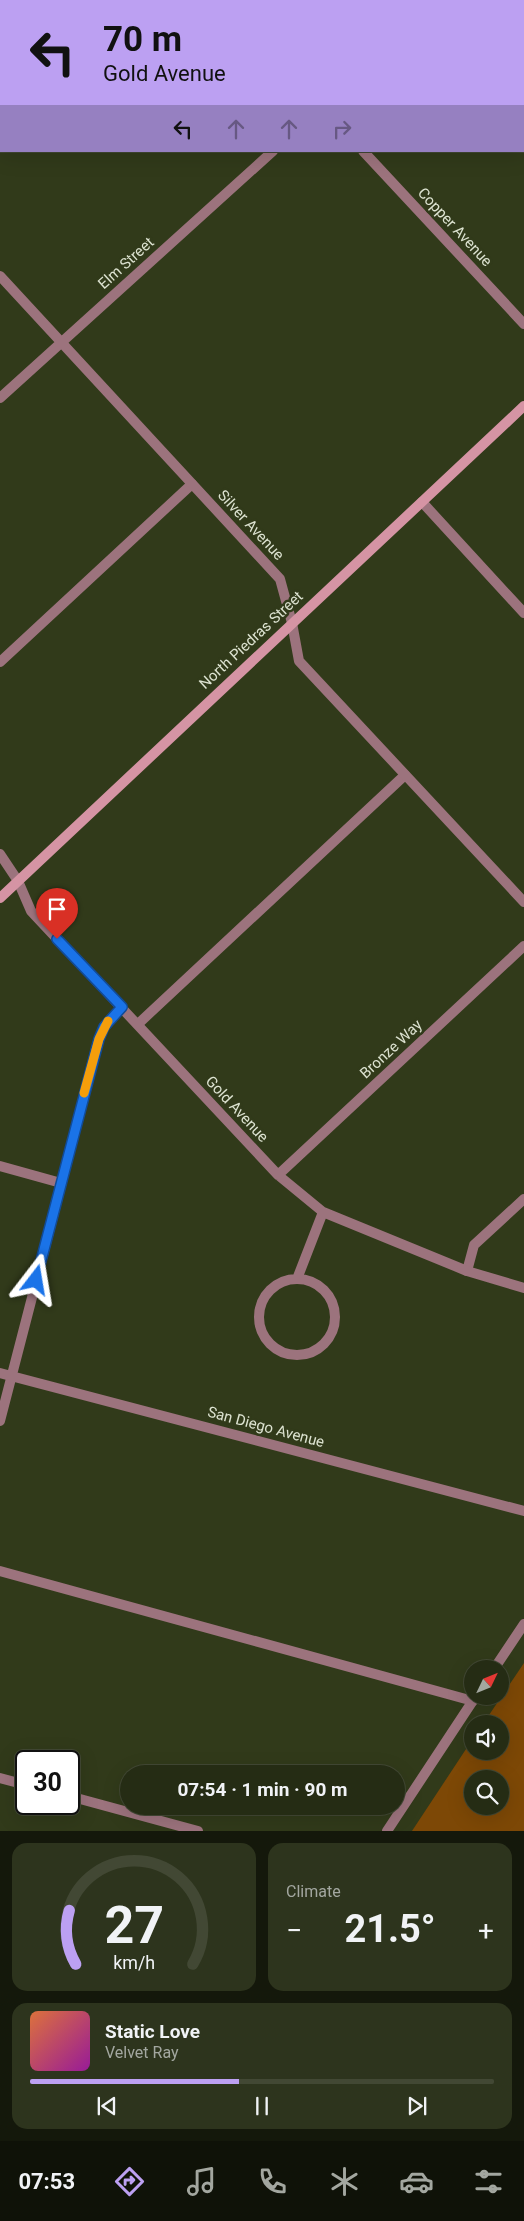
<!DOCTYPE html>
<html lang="en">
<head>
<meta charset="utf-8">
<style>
  :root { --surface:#252c14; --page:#2d341d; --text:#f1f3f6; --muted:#a3a7a0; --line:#424834; --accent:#bca0f2 }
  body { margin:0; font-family:Roboto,sans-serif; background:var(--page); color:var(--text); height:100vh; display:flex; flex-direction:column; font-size:19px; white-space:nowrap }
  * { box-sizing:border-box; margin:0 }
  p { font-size:16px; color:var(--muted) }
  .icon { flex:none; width:28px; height:28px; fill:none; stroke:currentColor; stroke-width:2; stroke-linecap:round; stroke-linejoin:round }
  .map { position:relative; height:1831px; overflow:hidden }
  .panel { display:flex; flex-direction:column; gap:12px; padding:12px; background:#14180b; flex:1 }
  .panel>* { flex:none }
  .guide { position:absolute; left:0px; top:0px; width:525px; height:152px; box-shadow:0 5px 20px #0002,0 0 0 1px var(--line); background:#bca0f2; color:#111; overflow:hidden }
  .needle { width:32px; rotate:47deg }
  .controls { position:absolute; left:464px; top:1660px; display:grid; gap:10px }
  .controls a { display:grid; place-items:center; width:45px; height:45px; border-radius:50%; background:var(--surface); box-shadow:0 5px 20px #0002,0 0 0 1px var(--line); font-size:25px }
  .speed { position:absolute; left:15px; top:1750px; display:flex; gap:10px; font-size:25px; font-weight:700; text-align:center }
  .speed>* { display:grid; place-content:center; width:65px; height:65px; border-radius:50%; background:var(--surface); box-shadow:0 5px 20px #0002,0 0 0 1px var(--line); line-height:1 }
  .speed .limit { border:2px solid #111; border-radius:8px; background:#fff; color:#111 }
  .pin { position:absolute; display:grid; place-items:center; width:42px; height:42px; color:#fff; margin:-51px -21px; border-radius:50% 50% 50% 0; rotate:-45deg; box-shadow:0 0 5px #0007 }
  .pin .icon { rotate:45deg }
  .me { position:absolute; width:55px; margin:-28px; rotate:14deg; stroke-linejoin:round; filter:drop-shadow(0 0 4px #0008) }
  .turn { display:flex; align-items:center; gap:18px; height:105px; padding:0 20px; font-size:22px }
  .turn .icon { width:65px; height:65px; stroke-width:2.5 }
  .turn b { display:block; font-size:35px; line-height:42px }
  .lanes { display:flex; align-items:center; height:48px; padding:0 20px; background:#0003; justify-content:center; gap:25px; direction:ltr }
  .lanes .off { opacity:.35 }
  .big { font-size:38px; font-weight:700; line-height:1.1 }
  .panel .widget { flex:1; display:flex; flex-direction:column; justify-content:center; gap:8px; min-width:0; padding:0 18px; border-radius:15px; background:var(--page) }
  .panel .dial { align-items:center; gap:0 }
  .dial svg { height:130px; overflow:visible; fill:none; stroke:var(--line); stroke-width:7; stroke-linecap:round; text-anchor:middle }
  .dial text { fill:var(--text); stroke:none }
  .song { display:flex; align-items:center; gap:15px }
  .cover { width:60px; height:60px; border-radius:8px; background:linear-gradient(135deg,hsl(20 70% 55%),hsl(300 70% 35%)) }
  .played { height:5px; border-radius:2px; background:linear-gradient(90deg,var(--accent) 45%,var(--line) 45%) }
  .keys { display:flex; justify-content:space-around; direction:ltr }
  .heat { display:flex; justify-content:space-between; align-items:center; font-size:28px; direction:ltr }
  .panel .tiles { flex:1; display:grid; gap:12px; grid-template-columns:1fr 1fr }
  .widget:last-child { grid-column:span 2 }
  .trip { position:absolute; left:120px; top:1765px; width:285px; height:50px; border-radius:25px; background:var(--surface); box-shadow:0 5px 20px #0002,0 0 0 1px var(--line); font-weight:700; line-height:50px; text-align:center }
  .dock { display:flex; height:80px; justify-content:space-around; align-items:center; background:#0f1208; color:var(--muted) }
  .dock .icon { width:35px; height:35px }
  .dock .current { color:var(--accent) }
  .dock b { font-size:22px; color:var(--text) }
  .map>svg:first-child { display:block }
  .green { fill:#7d4806; fill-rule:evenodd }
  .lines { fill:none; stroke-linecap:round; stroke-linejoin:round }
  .lane { stroke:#9c737d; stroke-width:10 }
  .street { stroke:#9c737d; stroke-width:10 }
  .secondary { stroke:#d594a4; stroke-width:10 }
  .route-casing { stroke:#114b97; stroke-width:12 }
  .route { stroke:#1a73e8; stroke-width:9 }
  .slow { stroke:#f59e0b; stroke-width:9 }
  .labels { text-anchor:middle; stroke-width:5; stroke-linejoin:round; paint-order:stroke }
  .street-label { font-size:15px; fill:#dde3d1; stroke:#313a1a }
</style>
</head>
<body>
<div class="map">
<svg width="524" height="1831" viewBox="0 0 524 1831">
  <rect width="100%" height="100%" fill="#313a1a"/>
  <path class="green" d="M 524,1663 L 524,1831 L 412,1831 L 472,1740 L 472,1751 L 500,1751 L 500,1724 L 483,1724 ZM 472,1779 L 500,1779 L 500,1806 L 472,1806 Z"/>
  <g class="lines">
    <path class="lane" d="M 10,0 L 11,1
      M 143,1 L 144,0
      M 0,131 L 1,130
      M 422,502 L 524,613
      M 0,662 L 192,484
      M 138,1024 L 405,775
      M 0,1166 L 61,1183
      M 467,1271 L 474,1245 L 524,1199
      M 0,1571 L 473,1701"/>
    <path class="street" d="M 276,0 L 278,1
      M 436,1 L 437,0
      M 363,151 L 524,324
      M 0,276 L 280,579 L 292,623 L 299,661 L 524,902
      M 0,398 L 273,151
      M 0,854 L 18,881 L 31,911 L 278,1175 L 323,1212 L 467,1271 L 524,1288
      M 278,1175 L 524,946
      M259 1317a38 38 0 1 1 76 0a38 38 0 1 1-76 0Z
      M 297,1279 L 323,1212
      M 0,1373 L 524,1511
      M 0,1421 L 99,1039 L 104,1027 L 122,1007
      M 494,1669 L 524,1624
      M 0,1778 L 26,1785
      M 69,1796 L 198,1831
      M 387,1831 L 476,1696"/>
    <path class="secondary" d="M 0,898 L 524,406"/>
  </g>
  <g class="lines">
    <defs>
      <path id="route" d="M 36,1280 L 99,1039 L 104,1027 L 122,1007 L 57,939"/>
    </defs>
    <use href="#route" class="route-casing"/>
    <use href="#route" class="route"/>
    <path class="slow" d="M 84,1093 L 99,1039 L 108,1021"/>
  </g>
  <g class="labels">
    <g class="street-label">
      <text transform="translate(455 227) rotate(47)" y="5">Copper Avenue</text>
      <text transform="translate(126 263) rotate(-42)" y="5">Elm Street</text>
      <text transform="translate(251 525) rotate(47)" y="5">Silver Avenue</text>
      <text transform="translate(251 640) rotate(-43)" y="5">North Piedras Street</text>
      <text transform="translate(391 1049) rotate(-43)" y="5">Bronze Way</text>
      <text transform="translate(237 1109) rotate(47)" y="5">Gold Avenue</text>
      <text transform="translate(266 1427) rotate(15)" y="5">San Diego Avenue</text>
    </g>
  </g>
</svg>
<div class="controls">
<a><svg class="needle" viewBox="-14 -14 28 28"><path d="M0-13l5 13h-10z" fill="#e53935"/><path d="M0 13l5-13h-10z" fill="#a3a7a0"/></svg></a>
<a><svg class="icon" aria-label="sound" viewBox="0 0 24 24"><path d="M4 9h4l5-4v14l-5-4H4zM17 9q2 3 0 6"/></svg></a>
<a><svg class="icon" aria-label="search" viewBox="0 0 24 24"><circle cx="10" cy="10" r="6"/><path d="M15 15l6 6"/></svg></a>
</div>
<div class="speed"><div class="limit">30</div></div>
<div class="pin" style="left:57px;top:939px;background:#d93025"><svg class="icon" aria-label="arrive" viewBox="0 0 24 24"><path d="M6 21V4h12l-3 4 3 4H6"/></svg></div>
<svg class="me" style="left:36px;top:1280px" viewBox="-20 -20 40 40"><path d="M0-17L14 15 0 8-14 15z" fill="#1a73e8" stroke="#fff" stroke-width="4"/></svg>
<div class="trip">07:54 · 1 min · 90 m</div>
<div class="guide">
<div class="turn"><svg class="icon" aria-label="left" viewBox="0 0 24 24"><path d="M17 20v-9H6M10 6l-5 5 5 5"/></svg><div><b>70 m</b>Gold Avenue</div></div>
<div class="lanes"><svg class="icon" aria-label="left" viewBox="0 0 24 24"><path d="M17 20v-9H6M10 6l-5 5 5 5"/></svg><svg class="icon off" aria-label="ahead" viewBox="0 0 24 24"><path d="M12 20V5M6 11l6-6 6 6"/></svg><svg class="icon off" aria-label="ahead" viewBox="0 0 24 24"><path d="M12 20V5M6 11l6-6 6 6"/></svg><svg class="icon off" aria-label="right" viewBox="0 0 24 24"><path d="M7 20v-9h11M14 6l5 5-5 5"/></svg></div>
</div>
</div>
<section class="panel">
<div class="tiles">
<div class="widget dial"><svg viewBox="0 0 100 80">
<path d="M14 69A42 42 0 1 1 86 69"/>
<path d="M14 69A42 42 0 0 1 10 36" stroke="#bca0f2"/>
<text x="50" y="56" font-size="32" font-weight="700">27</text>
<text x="50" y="72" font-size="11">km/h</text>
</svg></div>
<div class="widget"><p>Climate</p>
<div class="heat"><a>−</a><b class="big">21.5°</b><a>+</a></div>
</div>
<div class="widget">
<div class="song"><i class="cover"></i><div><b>Static Love</b><p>Velvet Ray</p></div></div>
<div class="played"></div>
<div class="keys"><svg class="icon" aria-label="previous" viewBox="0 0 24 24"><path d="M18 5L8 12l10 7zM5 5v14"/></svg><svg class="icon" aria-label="pause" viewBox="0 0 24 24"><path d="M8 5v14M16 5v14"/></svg><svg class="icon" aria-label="next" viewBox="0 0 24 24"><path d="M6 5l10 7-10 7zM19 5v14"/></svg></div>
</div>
</div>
</section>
<nav class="dock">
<b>07:53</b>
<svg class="icon current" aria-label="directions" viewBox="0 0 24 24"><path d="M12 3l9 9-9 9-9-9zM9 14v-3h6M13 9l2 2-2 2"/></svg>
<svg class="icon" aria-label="music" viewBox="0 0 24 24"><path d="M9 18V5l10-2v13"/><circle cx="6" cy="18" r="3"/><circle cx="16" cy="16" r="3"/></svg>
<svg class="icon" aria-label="phone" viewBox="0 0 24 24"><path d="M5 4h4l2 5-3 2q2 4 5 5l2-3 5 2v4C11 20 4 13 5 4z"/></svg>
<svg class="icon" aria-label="climate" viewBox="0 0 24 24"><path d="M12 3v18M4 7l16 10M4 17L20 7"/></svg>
<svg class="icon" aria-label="car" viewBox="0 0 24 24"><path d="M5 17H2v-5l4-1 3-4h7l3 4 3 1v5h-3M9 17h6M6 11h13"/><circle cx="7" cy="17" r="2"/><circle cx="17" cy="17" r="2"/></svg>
<svg class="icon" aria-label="filters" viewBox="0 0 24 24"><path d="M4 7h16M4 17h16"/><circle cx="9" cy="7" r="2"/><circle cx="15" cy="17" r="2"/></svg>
</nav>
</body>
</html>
